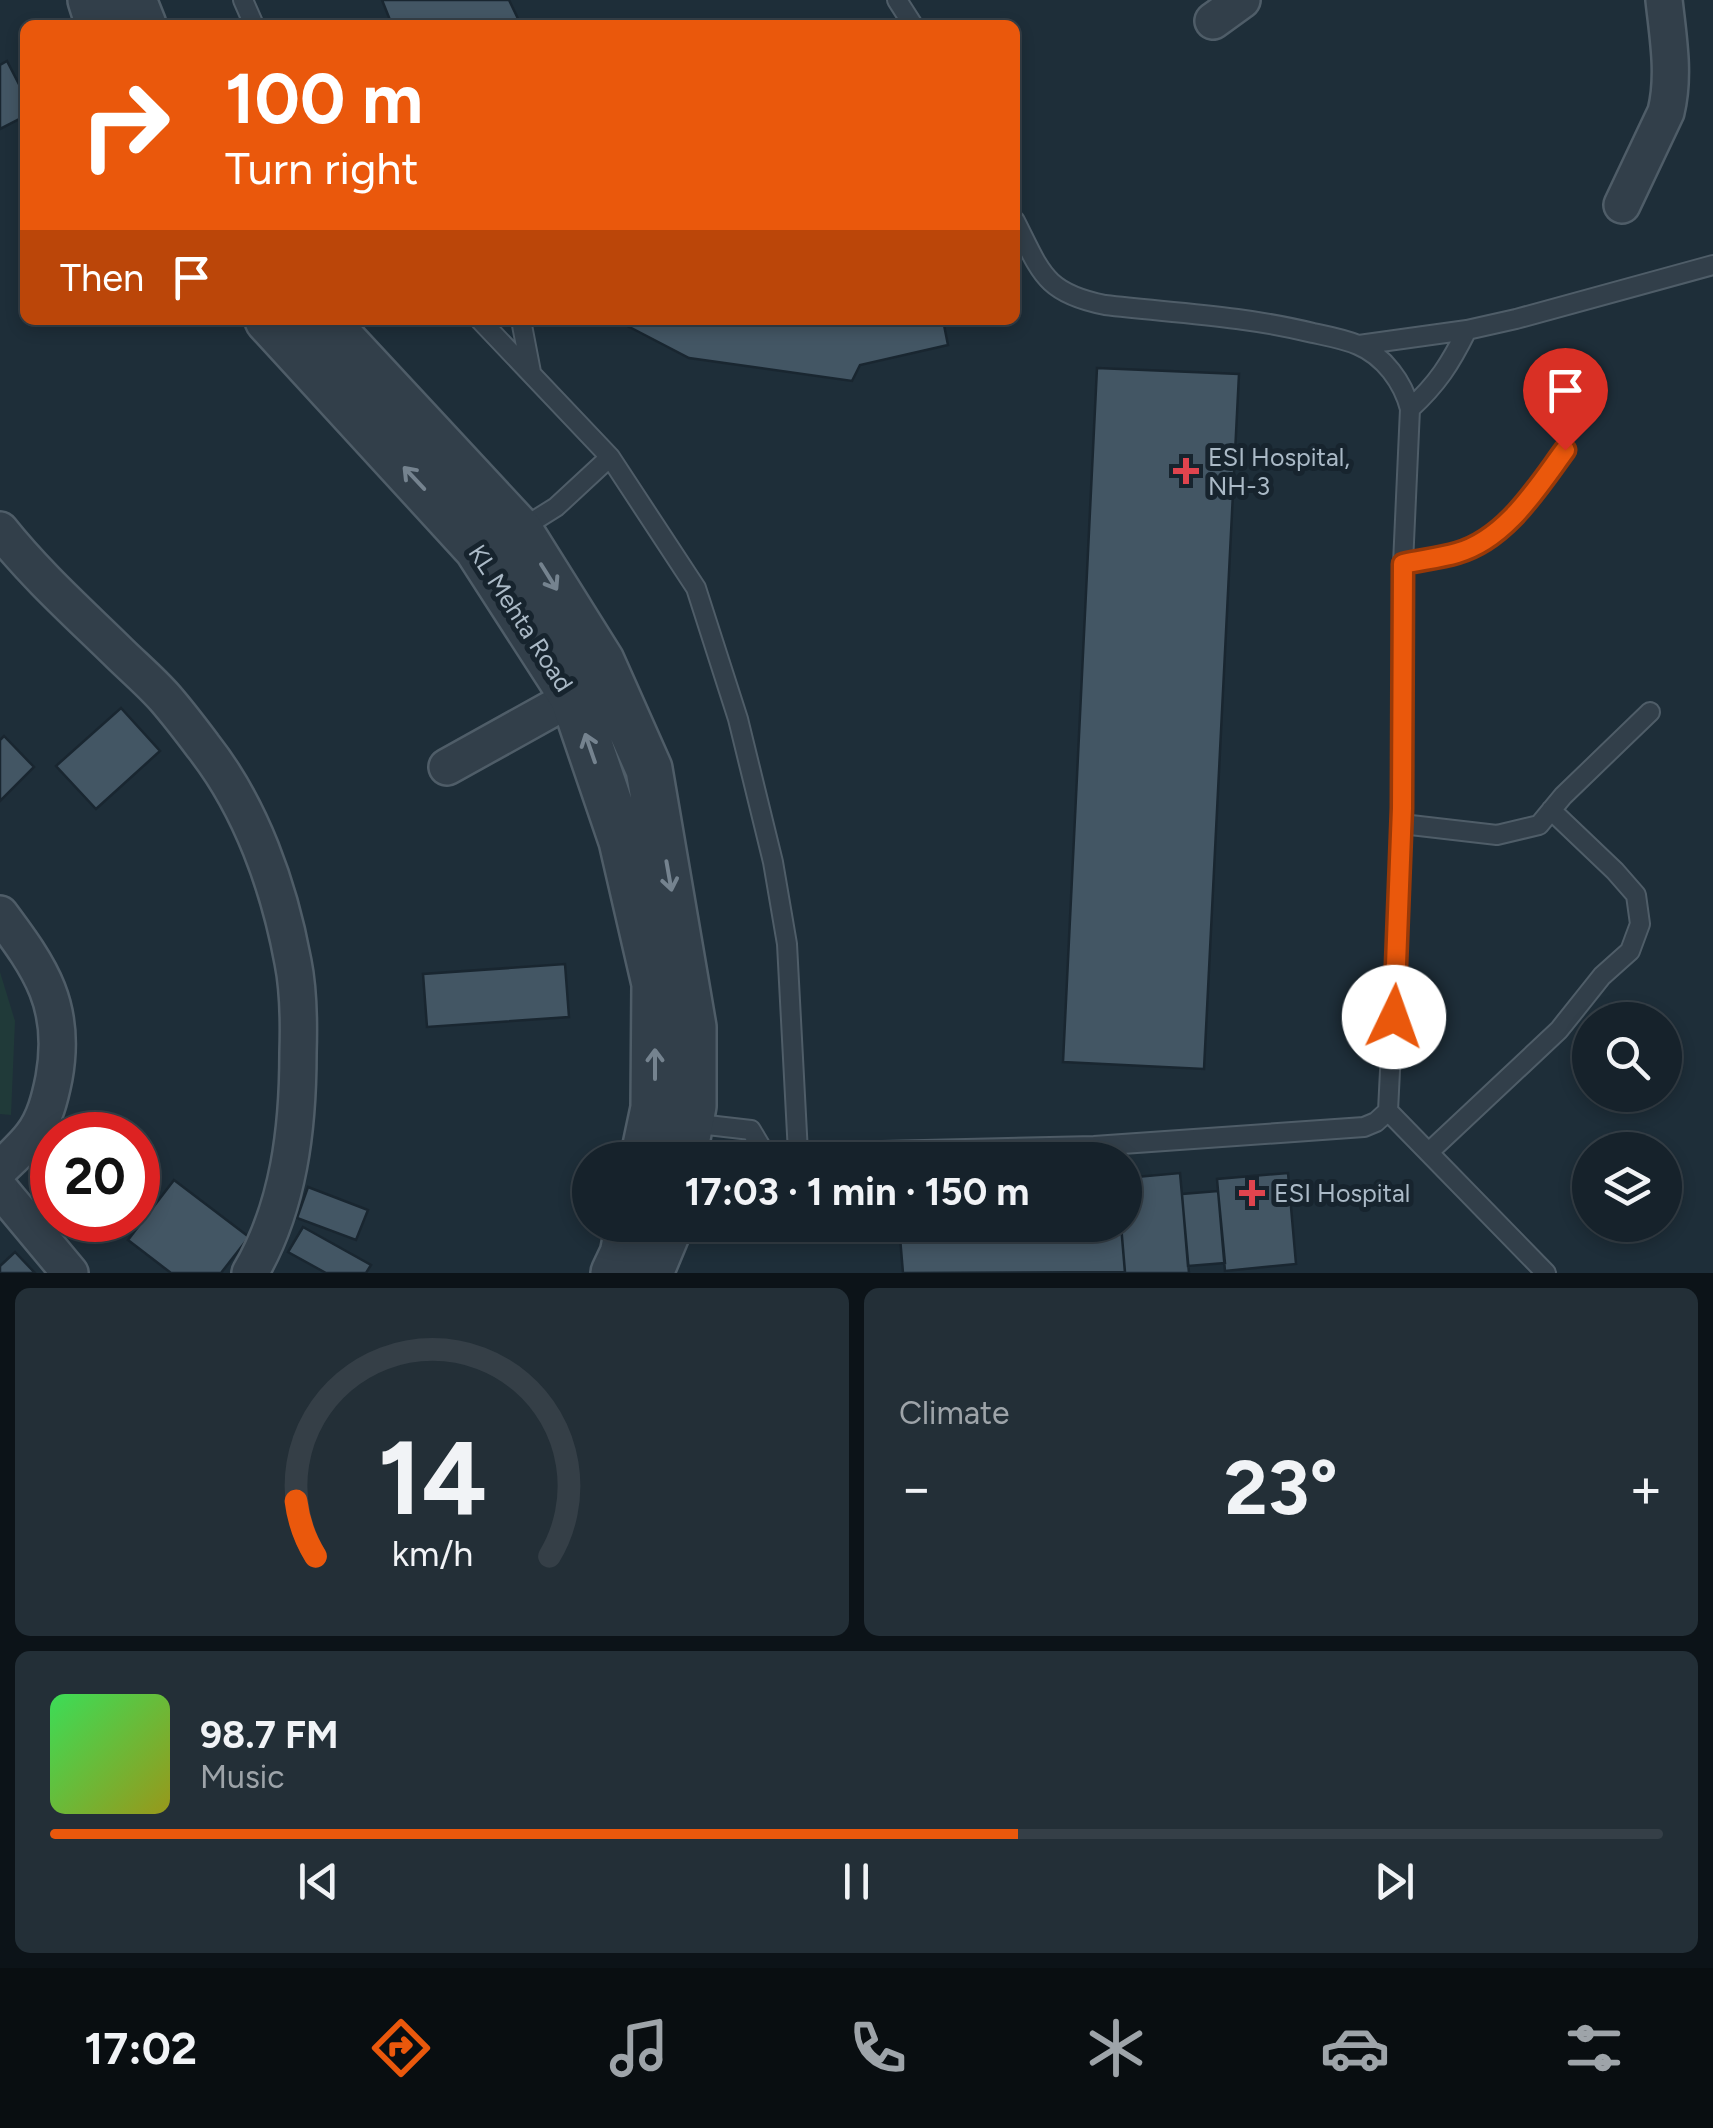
<!DOCTYPE html>
<html lang="en">
<head>
<meta charset="utf-8">
<style>
  :root { --surface:#16222b; --page:#232f37; --text:#f1f3f6; --muted:#9ea4a9; --line:#353f47; --accent:#ea580c }
  body { margin:0; font-family:Figtree,sans-serif; background:var(--page); color:var(--text); height:100vh; display:flex; flex-direction:column; font-size:38px; white-space:nowrap }
  * { box-sizing:border-box; margin:0 }
  p { font-size:32px; color:var(--muted) }
  .icon { flex:none; width:55px; height:55px; fill:none; stroke:currentColor; stroke-width:2; stroke-linecap:round; stroke-linejoin:round }
  .map { position:relative; height:1273px; overflow:hidden }
  .sheet { display:flex; flex-direction:column; gap:15px; padding:15px; background:#0c1318; flex:1 }
  .sheet>* { flex:none }
  .hud { position:absolute; left:20px; top:20px; width:1000px; height:305px; border-radius:15px; box-shadow:0 5px 15px #0003,0 0 0 2px var(--line); background:#ea580c; color:#fff; overflow:hidden }
  .controls { position:absolute; left:1572px; top:1002px; display:grid; gap:20px }
  .controls a { display:grid; place-items:center; width:110px; height:110px; border-radius:50%; background:var(--surface); box-shadow:0 5px 15px #0003,0 0 0 2px var(--line); font-size:50px }
  .speed { position:absolute; left:30px; top:1112px; display:flex; gap:20px; font-size:50px; font-weight:700; text-align:center }
  .speed>* { display:grid; place-content:center; width:130px; height:130px; border-radius:50%; background:var(--surface); box-shadow:0 5px 15px #0003,0 0 0 2px var(--line); line-height:1 }
  .speed .limit { border:15px solid #d22; background:#fff; color:#111 }
  .pin { position:absolute; display:grid; place-items:center; width:85px; height:85px; color:#fff; margin:-102px -42px; border-radius:50% 50% 50% 0; rotate:-45deg; box-shadow:0 0 10px #0007 }
  .pin .icon { rotate:45deg }
  .me { position:absolute; width:110px; margin:-55px; rotate:3deg; stroke-linejoin:round; filter:drop-shadow(0 0 8px #0008) }
  .turn { display:flex; align-items:center; gap:35px; height:210px; padding:0 40px; font-size:45px }
  .turn .icon { width:130px; height:130px; stroke-width:2.5 }
  .turn b { display:block; font-size:70px; line-height:85px }
  .then { display:flex; align-items:center; height:95px; padding:0 40px; background:#0003; gap:20px; font-size:38px }
  .big { font-size:75px; font-weight:700; line-height:1.1 }
  .sheet .widget { flex:1; display:flex; flex-direction:column; justify-content:center; gap:15px; min-width:0; padding:0 35px; border-radius:15px; background:var(--page) }
  .sheet .dial { align-items:center; gap:0 }
  .dial svg { height:260px; overflow:visible; fill:none; stroke:var(--line); stroke-width:7; stroke-linecap:round; text-anchor:middle }
  .dial text { fill:var(--text); stroke:none }
  .song { display:flex; align-items:center; gap:30px }
  .cover { width:120px; height:120px; border-radius:15px; background:linear-gradient(135deg,hsl(130 70% 55%),hsl(60 70% 35%)) }
  .played { height:10px; border-radius:5px; background:linear-gradient(90deg,var(--accent) 60%,var(--line) 60%) }
  .keys { display:flex; justify-content:space-around; direction:ltr }
  .heat { display:flex; justify-content:space-between; align-items:center; font-size:55px; direction:ltr }
  .sheet .tiles { flex:1; display:grid; gap:15px; grid-template-columns:1fr 1fr }
  .widget:last-child { grid-column:span 2 }
  .trip { position:absolute; left:572px; top:1142px; width:570px; height:100px; border-radius:50px; background:var(--surface); box-shadow:0 5px 15px #0003,0 0 0 2px var(--line); font-weight:700; line-height:100px; text-align:center }
  .dock { display:flex; height:160px; justify-content:space-around; align-items:center; background:#090e11; color:var(--muted) }
  .dock .icon { width:70px; height:70px }
  .dock .current { color:var(--accent) }
  .dock b { font-size:45px; color:var(--text) }
  .map>svg:first-child { display:block }
  .green { fill:#203a39 }
  .building { fill:#435664; stroke:#192630; stroke-width:2.5 }
  .lines { fill:none; stroke-linecap:round; stroke-linejoin:round }
  .service-casing { stroke:#4f5d68; stroke-width:22 }
  .minor-casing { stroke:#4f5d68; stroke-width:40 }
  .tertiary-casing { stroke:#4f5d68; stroke-width:50 }
  .service { stroke:#323f4a; stroke-width:18 }
  .minor { stroke:#323f4a; stroke-width:35 }
  .tertiary { stroke:#323f4a; stroke-width:45 }
  .oneway { stroke:#75838f }
  .route-casing { stroke:#983908; stroke-width:25 }
  .route { stroke:#ea580c; stroke-width:18 }
  .health-dot { fill:#e0444e; stroke:#17242e; stroke-width:4 }
  .labels { text-anchor:middle; stroke-width:10; stroke-linejoin:round; paint-order:stroke }
  .poi-label { font-size:25px; fill:#abbac7; stroke:#17242e; text-anchor:start }
  .street-label { font-size:25px; fill:#abbac7; stroke:#17242e }
</style>
</head>
<body>
<div class="map">
<svg width="1713" height="1273" viewBox="0 0 1713 1273">
  <rect width="100%" height="100%" fill="#1e2e39"/>
  <path class="green" d="M 0,972 L 15,1021 L 11,1115 L 0,1114 Z"/>
  <path class="building" d="M 382,0 L 509,0 L 521,25 L 392,25 Z
    M 7,61 L 25,96 L 25,116 L 0,129 L 0,65 Z
    M 616,320 L 943,320 L 948,345 L 860,365 L 852,381 L 689,358 Z
    M 1097,368 L 1239,374 L 1204,1069 L 1063,1062 Z
    M 121,708 L 160,751 L 96,809 L 56,766 Z
    M 4,736 L 34,767 L 0,801 L 0,740 Z
    M 565,964 L 569,1017 L 427,1027 L 423,974 Z
    M 1180,1173 L 1189,1273 L 1125,1273 L 1121,1225 L 1125,1225 L 1125,1178 Z
    M 1288,1173 L 1296,1264 L 1225,1271 L 1217,1179 Z
    M 174,1180 L 249,1237 L 221,1273 L 171,1273 L 128,1240 Z
    M 308,1187 L 368,1210 L 356,1240 L 297,1218 Z
    M 1218,1191 L 1225,1263 L 1188,1266 L 1182,1194 Z
    M 899,1225 L 1121,1225 L 1125,1272 L 903,1273 Z
    M 303,1227 L 371,1265 L 366,1273 L 326,1273 L 288,1252 Z
    M 15,1252 L 35,1273 L 0,1273 L 0,1266 Z"/>
  <g class="lines">
    <defs>
      <path id="service" d="M 243,0 L 254,25
        M 897,0 L 913,25
        M 480,320 L 610,457 L 556,507 L 521,529
        M 521,320 L 531,372
        M 1359,345 L 1467,330 L 1516,319 L 1713,265
        M 1410,409 C 1438,383 1450,364 1467,330
        M 610,457 L 696,588 L 738,719 L 773,862 L 787,944 L 798,1153
        M 1403,564 C 1421,560 1440,558 1457,553 C 1506,539 1537,488 1565,450
        M 1402,824 L 1497,835 L 1539,825 L 1563,796 L 1650,712
        M 1388,1111 L 1546,1273
        M 690,1123 L 751,1130 L 764,1152
        M 764,1152 L 798,1153 L 1094,1146 L 1364,1127 L 1376,1122 L 1388,1111 L 1403,808 L 1403,564 L 1410,409 C 1403,382 1384,356 1358,345 C 1344,339 1327,336 1313,333 C 1245,316 1174,313 1105,305 C 1044,293 1041,272 1015,221
        M 1429,1152 L 1559,1030 L 1602,976 L 1630,951 L 1640,924 L 1636,895 L 1615,871 L 1551,810"/>
      <path id="minor" d="M 1213,21 L 1242,0
        M 1622,205 L 1666,112 C 1675,75 1668,37 1664,0
        M 0,530 C 35,574 76,611 116,650 C 132,666 150,681 165,698 C 178,713 191,730 203,746 C 251,807 279,886 293,962 C 299,992 299,1022 298,1053 C 298,1128 289,1207 250,1273
        M 447,767 L 573,697
        M 0,914 C 41,969 67,1006 54,1078 C 50,1098 45,1119 32,1136 C 23,1148 11,1158 0,1169
        M 0,1189 L 70,1273"/>
      <path id="tertiary" d="M 91,0 L 99,25
        M 133,0 L 143,25
        M 268,320 L 477,548 L 573,697 L 622,841 L 655,984 L 654,1108 L 643,1160
        M 324,320 L 519,530 L 601,661 L 649,769 L 693,1027 L 693,1106 L 683,1160
        M 614,1273 L 623,1254 L 629,1225
        M 650,1273 L 670,1225"/>
    </defs>
    <use href="#service" class="service-casing"/>
    <use href="#minor" class="minor-casing"/>
    <use href="#tertiary" class="tertiary-casing"/>
    <use href="#service" class="service"/>
    <use href="#minor" class="minor"/>
    <use href="#tertiary" class="tertiary"/>
  </g>
  <defs><path id="oneway-shaft" d="M-6 0H5M1.5-3L5.5 0L1.5 3" fill="none" stroke-width="1.6" stroke-linecap="round" stroke-linejoin="round" transform="scale(2.5)"/></defs>
  <g class="oneway">
    <use href="#oneway-shaft" transform="translate(414 478) rotate(-133)"/>
    <use href="#oneway-shaft" transform="translate(549 577) rotate(58)"/>
    <use href="#oneway-shaft" transform="translate(590 748) rotate(-109)"/>
    <use href="#oneway-shaft" transform="translate(669 876) rotate(80)"/>
    <use href="#oneway-shaft" transform="translate(655 1064) rotate(-90)"/>
  </g>
  <g class="lines">
    <defs>
      <path id="route" d="M 1394,1017 L 1402,808 L 1403,564 C 1421,560 1440,558 1457,553 C 1506,539 1537,488 1565,450"/>
    </defs>
    <use href="#route" class="route-casing"/>
    <use href="#route" class="route"/>
  </g>
  <g class="health-dot">
    <path d="M1181 456h10v10h10v10h-10v10h-10v-10h-10v-10h10z"/>
    <path d="M1247 1178h10v10h10v10h-10v10h-10v-10h-10v-10h10z"/>
  </g>
  <g class="labels">
    <g class="poi-label">
      <text x="1208" y="466">ESI Hospital,<tspan x="1208" dy="29">NH-3</tspan></text>
      <text x="1274" y="1202">ESI Hospital</text>
    </g>
    <g class="street-label">
      <text transform="translate(521 618) rotate(57)" y="9">KL Mehta Road</text>
    </g>
  </g>
</svg>
<div class="controls">
<a><svg class="icon" aria-label="search" viewBox="0 0 24 24"><circle cx="10" cy="10" r="6"/><path d="M15 15l6 6"/></svg></a>
<a><svg class="icon" aria-label="layers" viewBox="0 0 24 24"><path d="M12 4l9 5-9 5-9-5zM3 14l9 5 9-5"/></svg></a>
</div>
<div class="speed"><div class="limit">20</div></div>
<div class="pin" style="left:1565px;top:450px;background:#d93025"><svg class="icon" aria-label="arrive" viewBox="0 0 24 24"><path d="M6 21V4h12l-3 4 3 4H6"/></svg></div>
<svg class="me" style="left:1394px;top:1017px" viewBox="-20 -20 40 40"><circle r="19" fill="#fff"/><path d="M0-13L10 11 0 6-10 11z" fill="#ea580c"/></svg>
<div class="trip">17:03 · 1 min · 150 m</div>
<div class="hud">
<div class="turn"><svg class="icon" aria-label="right" viewBox="0 0 24 24"><path d="M7 20v-9h11M14 6l5 5-5 5"/></svg><div><b>100 m</b>Turn right</div></div>
<div class="then">Then<svg class="icon" aria-label="arrive" viewBox="0 0 24 24"><path d="M6 21V4h12l-3 4 3 4H6"/></svg></div>
</div>
</div>
<section class="sheet">
<div class="tiles">
<div class="widget dial"><svg viewBox="0 0 100 80">
<path d="M14 69A42 42 0 1 1 86 69"/>
<path d="M14 69A42 42 0 0 1 8 52" stroke="#ea580c"/>
<text x="50" y="56" font-size="32" font-weight="700">14</text>
<text x="50" y="72" font-size="11">km/h</text>
</svg></div>
<div class="widget"><p>Climate</p>
<div class="heat"><a>−</a><b class="big">23°</b><a>+</a></div>
</div>
<div class="widget">
<div class="song"><i class="cover"></i><div><b>98.7 FM</b><p>Music</p></div></div>
<div class="played"></div>
<div class="keys"><svg class="icon" aria-label="previous" viewBox="0 0 24 24"><path d="M18 5L8 12l10 7zM5 5v14"/></svg><svg class="icon" aria-label="pause" viewBox="0 0 24 24"><path d="M8 5v14M16 5v14"/></svg><svg class="icon" aria-label="next" viewBox="0 0 24 24"><path d="M6 5l10 7-10 7zM19 5v14"/></svg></div>
</div>
</div>
</section>
<nav class="dock">
<b>17:02</b>
<svg class="icon current" aria-label="directions" viewBox="0 0 24 24"><path d="M12 3l9 9-9 9-9-9zM9 14v-3h6M13 9l2 2-2 2"/></svg>
<svg class="icon" aria-label="music" viewBox="0 0 24 24"><path d="M9 18V5l10-2v13"/><circle cx="6" cy="18" r="3"/><circle cx="16" cy="16" r="3"/></svg>
<svg class="icon" aria-label="phone" viewBox="0 0 24 24"><path d="M5 4h4l2 5-3 2q2 4 5 5l2-3 5 2v4C11 20 4 13 5 4z"/></svg>
<svg class="icon" aria-label="climate" viewBox="0 0 24 24"><path d="M12 3v18M4 7l16 10M4 17L20 7"/></svg>
<svg class="icon" aria-label="car" viewBox="0 0 24 24"><path d="M5 17H2v-5l4-1 3-4h7l3 4 3 1v5h-3M9 17h6M6 11h13"/><circle cx="7" cy="17" r="2"/><circle cx="17" cy="17" r="2"/></svg>
<svg class="icon" aria-label="filters" viewBox="0 0 24 24"><path d="M4 7h16M4 17h16"/><circle cx="9" cy="7" r="2"/><circle cx="15" cy="17" r="2"/></svg>
</nav>
</body>
</html>
